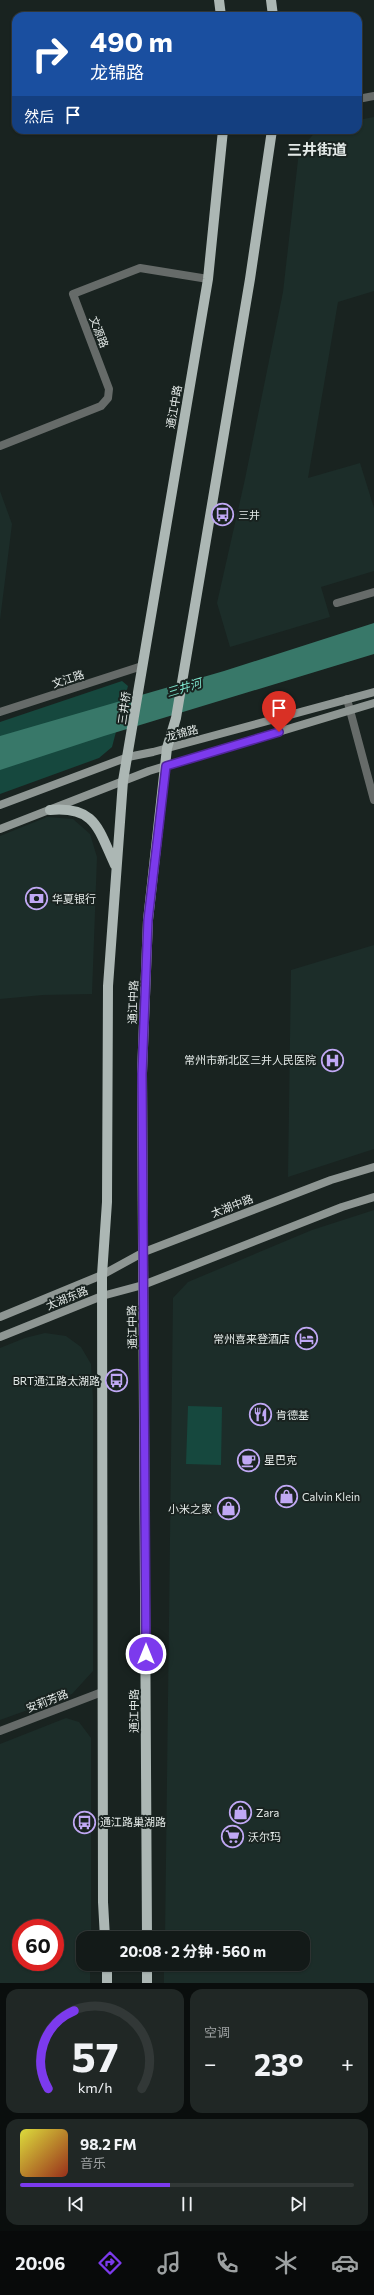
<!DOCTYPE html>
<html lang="zh">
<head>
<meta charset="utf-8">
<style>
  :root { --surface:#131a18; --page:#202725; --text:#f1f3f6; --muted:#9da1a2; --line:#323837; --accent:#7c3aed }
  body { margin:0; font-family:Commissioner,"Noto Sans SC",sans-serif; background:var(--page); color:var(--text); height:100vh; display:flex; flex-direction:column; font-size:15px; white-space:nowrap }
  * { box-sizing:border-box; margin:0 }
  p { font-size:13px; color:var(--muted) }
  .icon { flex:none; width:22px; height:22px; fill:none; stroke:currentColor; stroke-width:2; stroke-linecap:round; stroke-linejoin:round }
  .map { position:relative; height:1983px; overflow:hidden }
  .drawer { display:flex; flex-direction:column; gap:6px; padding:6px; background:#0a0e0d; flex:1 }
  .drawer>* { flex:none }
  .guide { position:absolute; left:12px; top:12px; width:350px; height:122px; border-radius:12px; box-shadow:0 1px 3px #0004,0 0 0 1px var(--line); background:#1a4fa0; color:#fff; overflow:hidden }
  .speed { position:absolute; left:12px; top:1919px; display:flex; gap:8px; font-size:20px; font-weight:700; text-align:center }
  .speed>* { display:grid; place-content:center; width:52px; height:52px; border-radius:50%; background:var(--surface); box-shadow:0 1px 3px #0004,0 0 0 1px var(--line); line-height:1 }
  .speed .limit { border:6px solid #d22; background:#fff; color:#111 }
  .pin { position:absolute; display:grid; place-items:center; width:34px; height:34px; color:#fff; margin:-41px -17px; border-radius:50% 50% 50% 0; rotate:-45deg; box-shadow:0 0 4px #0007 }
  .pin .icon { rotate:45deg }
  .me { position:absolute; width:44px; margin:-22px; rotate:0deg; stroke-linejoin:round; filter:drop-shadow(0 0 3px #0008) }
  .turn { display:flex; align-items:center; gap:14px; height:84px; padding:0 12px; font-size:18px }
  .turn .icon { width:52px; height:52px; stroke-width:2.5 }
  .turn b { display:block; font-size:28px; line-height:34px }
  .then { display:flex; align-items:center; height:38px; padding:0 12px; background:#0003; gap:8px; font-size:15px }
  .big { font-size:30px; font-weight:700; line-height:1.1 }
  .drawer .widget { flex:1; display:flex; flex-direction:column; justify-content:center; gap:6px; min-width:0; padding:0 14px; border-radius:12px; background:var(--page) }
  .drawer .dial { align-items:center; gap:0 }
  .dial svg { height:104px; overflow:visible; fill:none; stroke:var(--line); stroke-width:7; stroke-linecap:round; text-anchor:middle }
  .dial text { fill:var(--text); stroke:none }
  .song { display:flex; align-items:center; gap:12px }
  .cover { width:48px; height:48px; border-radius:6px; background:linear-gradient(135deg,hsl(60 70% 55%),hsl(10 70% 35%)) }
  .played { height:4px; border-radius:2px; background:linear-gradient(90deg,var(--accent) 45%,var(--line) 45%) }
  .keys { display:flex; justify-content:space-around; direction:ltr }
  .heat { display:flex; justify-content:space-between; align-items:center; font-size:22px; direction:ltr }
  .drawer .tiles { flex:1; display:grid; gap:6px; grid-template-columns:1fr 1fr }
  .widget:last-child { grid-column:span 2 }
  .trip { position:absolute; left:76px; top:1931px; width:234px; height:40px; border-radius:12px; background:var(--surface); box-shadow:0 1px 3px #0004,0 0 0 1px var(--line); font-weight:700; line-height:40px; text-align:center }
  .menu { display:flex; height:64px; justify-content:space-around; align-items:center; background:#080a0a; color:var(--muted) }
  .menu .icon { width:28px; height:28px }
  .menu .current { color:var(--accent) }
  .menu b { font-size:18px; color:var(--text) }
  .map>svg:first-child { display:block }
  .built { fill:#1c2d29; fill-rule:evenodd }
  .green { fill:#16483e }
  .water { fill:#387869 }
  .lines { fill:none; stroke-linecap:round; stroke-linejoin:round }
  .minor { stroke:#666b69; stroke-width:8 }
  .tertiary { stroke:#666b69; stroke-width:8 }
  .secondary { stroke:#8e9693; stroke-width:8 }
  .primary { stroke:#acb7b4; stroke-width:10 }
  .route-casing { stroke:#51269a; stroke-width:10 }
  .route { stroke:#7c3aed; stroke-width:7 }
  .labels { text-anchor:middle; stroke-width:4; stroke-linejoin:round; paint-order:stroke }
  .street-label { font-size:11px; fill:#e3e9e7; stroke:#192320 }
  .poi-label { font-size:11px; fill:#e3e9e7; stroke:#192320; text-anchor:start }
  .water-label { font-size:12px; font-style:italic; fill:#7bdfc8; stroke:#192320 }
  .district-label { font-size:15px; font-weight:bold; fill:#e3e9e7; stroke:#192320 }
</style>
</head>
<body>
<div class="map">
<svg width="374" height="1983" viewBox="0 0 374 1983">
  <rect width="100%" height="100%" fill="#192320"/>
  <path class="built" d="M 374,117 L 374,291 L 338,302 L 308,478 L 360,463 L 374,508 L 374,571 L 321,587 L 330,617 L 230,647 L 217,603 L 245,479 L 283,292 L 299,151 L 317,130 L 358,130 L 358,120 Z
    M 0,491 L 12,524 L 0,620 Z
    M 47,817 L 73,819 L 90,834 L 97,857 L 92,994 L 43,995 L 0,999 L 0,836 Z
    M 374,945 L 374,1149 L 288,1177 L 291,970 Z
    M 374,1210 L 374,1983 L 164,1983 L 164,1964 L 303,1964 L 303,1938 L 165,1938 L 173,1298 L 188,1282 L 312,1230 Z
    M 45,1333 L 66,1336 L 81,1347 L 91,1364 L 93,1399 L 93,1671 L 72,1694 L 0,1720 L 0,1348 L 25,1338 Z
    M 66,1718 L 79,1722 L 91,1738 L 91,1938 L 83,1938 L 83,1964 L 90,1964 L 90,1983 L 0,1983 L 0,1744 ZM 21,1928 L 55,1928 L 55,1962 L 21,1962 Z"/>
  <path class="green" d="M 122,681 L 128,686 L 112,747 L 99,758 L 0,794 L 0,722 Z
    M 188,1406 L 222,1407 L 221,1465 L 186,1464 Z"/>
  <path class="water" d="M 374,623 L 374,654 L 104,736 L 0,770 L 0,736 L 224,671 Z"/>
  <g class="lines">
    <path class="minor" d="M 0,446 L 101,406 L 108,398 L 109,389 L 73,294 L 140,268 L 208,279
      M 337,603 L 374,592
      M 347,699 L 374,800
      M 0,712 L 142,666"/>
    <path class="tertiary" d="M 358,99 L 374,96
      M 0,1731 L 102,1692"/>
    <path class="secondary" d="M 0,805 L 128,757 L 153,752 L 374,692
      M 0,829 L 149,771 L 374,703
      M 0,1317 L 102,1275 L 144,1252 L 331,1180 L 374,1167
      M 0,1337 L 102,1296 L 143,1285 L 342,1207 L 374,1197"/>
    <path class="primary" d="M 219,0 L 221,16
      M 271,0 L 273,16
      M 50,810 C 96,806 98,829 115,865
      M 105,1938 L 103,1902 L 102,1275 L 107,1202 L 108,986 L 123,781 L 208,279 L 223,130
      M 147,1938 L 142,1073 L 148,920 L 167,748 L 176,718 L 250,279 L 272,130
      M 147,1964 L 147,1983
      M 107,1983 L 107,1964"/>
  </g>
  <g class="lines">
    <defs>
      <path id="route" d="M 146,1654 L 142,1074 L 148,920 L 166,766 L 279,732"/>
    </defs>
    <use href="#route" class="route-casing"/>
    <use href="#route" class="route"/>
  </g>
  <defs>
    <symbol id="bus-ring" viewBox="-11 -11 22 22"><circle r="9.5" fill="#192320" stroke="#c0a8f4" stroke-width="1.5"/><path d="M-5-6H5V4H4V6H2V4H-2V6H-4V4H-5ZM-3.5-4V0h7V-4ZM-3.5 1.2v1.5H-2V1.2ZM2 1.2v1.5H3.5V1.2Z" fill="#c0a8f4"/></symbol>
    <symbol id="bank-ring" viewBox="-11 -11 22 22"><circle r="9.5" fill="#192320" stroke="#c0a8f4" stroke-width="1.5"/><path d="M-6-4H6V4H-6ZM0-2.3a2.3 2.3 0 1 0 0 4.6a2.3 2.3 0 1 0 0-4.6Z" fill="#c0a8f4"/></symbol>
    <symbol id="hospital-ring" viewBox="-11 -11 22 22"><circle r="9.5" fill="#192320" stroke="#c0a8f4" stroke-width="1.5"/><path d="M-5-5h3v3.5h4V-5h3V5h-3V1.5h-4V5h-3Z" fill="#c0a8f4"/></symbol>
    <symbol id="hotel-ring" viewBox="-11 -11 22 22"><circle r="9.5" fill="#192320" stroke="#c0a8f4" stroke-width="1.5"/><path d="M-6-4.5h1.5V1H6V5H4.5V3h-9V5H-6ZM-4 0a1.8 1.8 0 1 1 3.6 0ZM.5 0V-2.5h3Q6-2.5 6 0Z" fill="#c0a8f4"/></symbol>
    <symbol id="restaurant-ring" viewBox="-11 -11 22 22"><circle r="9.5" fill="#192320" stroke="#c0a8f4" stroke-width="1.5"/><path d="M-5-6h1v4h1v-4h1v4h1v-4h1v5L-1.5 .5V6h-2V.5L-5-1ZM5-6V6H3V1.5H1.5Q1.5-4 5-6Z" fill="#c0a8f4"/></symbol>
    <symbol id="cafe-ring" viewBox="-11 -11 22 22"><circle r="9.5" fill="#192320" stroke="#c0a8f4" stroke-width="1.5"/><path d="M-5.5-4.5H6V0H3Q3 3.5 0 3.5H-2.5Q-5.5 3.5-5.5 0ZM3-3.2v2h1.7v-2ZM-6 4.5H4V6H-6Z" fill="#c0a8f4"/></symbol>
    <symbol id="shop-ring" viewBox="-11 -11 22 22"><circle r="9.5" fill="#192320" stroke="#c0a8f4" stroke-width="1.5"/><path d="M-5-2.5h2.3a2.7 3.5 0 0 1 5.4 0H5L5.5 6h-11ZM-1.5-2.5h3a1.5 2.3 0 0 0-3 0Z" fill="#c0a8f4"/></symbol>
    <symbol id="supermarket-ring" viewBox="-11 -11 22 22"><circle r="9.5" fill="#192320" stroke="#c0a8f4" stroke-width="1.5"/><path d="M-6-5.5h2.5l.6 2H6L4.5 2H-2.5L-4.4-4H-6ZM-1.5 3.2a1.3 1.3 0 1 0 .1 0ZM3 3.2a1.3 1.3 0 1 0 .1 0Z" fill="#c0a8f4"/></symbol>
  </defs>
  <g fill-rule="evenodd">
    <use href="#bus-ring" x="210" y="502" width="25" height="25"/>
    <use href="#bank-ring" x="24" y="886" width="25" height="25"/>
    <use href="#hospital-ring" x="320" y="1048" width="25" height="25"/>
    <use href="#hotel-ring" x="294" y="1326" width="25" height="25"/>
    <use href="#bus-ring" x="104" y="1368" width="25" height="25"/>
    <use href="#restaurant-ring" x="248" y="1402" width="25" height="25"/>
    <use href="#cafe-ring" x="236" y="1448" width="25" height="25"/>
    <use href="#shop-ring" x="274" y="1484" width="25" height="25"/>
    <use href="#shop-ring" x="216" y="1496" width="25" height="25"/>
    <use href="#shop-ring" x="228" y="1800" width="25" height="25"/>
    <use href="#bus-ring" x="72" y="1810" width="25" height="25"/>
    <use href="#supermarket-ring" x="220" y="1824" width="25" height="25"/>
  </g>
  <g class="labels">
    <g class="street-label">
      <text transform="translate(99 332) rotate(69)" y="4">文源路</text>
      <text transform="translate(174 407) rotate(-80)" y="4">通江中路</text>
      <text transform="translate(68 679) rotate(-18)" y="4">文江路</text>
      <text transform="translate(124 708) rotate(-82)" y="4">三井桥</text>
      <text transform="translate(182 733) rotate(-15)" y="4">龙锦路</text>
      <text transform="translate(133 1002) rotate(-88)" y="4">通江中路</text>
      <text transform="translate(232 1206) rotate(-21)" y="4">太湖中路</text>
      <text transform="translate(67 1298) rotate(-22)" y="4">太湖东路</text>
      <text transform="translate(132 1327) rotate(-91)" y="4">通江中路</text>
      <text transform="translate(47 1701) rotate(-21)" y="4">安莉芳路</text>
      <text transform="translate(134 1711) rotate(-90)" y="4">通江中路</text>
    </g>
    <g class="poi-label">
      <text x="238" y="519">三井</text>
      <text x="52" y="903">华夏银行</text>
      <text x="316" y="1064" text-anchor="end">常州市新北区三井人民医院</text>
      <text x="290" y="1343" text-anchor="end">常州喜来登酒店</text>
      <text x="100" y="1385" text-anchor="end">BRT通江路太湖路</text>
      <text x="276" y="1419">肯德基</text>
      <text x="264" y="1464">星巴克</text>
      <text x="302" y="1501">Calvin Klein</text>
      <text x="212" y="1513" text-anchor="end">小米之家</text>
      <text x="256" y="1817">Zara</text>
      <text x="100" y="1826">通江路巢湖路</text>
      <text x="248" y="1841">沃尔玛</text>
    </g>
    <g class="water-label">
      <text transform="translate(184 688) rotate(-17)" y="4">三井河</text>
    </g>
    <g class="district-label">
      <text x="317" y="155">三井街道</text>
    </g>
  </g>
</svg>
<div class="speed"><div class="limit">60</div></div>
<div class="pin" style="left:279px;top:732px;background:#d93025"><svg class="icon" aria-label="arrive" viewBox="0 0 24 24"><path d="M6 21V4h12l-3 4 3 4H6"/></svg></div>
<svg class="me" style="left:146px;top:1654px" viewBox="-20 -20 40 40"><circle r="17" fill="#7c3aed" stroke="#fff" stroke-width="3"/><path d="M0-11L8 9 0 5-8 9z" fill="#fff"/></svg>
<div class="trip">20:08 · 2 分钟 · 560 m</div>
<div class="guide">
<div class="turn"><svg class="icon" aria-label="right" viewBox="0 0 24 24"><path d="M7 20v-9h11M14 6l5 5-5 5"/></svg><div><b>490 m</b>龙锦路</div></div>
<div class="then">然后<svg class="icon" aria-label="arrive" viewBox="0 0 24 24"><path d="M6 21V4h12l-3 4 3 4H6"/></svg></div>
</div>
</div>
<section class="drawer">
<div class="tiles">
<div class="widget dial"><svg viewBox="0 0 100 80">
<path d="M14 69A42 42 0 1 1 86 69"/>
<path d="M14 69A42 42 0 0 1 34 9" stroke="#7c3aed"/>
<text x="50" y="56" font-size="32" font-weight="700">57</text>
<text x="50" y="72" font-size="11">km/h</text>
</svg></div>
<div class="widget"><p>空调</p>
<div class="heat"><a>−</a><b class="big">23°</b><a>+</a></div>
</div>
<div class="widget">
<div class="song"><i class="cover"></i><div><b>98.2 FM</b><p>音乐</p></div></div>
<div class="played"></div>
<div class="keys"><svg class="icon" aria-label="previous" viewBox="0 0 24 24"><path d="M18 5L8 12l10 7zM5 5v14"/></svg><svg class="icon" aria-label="pause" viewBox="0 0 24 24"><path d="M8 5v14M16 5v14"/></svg><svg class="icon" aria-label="next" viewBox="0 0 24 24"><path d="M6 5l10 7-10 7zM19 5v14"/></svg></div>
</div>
</div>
</section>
<nav class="menu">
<b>20:06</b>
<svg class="icon current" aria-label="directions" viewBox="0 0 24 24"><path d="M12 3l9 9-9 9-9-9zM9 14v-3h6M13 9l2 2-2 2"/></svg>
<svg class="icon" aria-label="music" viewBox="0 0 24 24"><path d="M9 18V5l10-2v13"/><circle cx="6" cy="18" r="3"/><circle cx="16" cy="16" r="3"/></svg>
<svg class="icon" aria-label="phone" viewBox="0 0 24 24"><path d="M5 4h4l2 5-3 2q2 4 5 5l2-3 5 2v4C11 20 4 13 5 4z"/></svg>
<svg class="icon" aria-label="climate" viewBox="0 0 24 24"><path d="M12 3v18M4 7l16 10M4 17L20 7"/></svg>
<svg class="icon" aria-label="car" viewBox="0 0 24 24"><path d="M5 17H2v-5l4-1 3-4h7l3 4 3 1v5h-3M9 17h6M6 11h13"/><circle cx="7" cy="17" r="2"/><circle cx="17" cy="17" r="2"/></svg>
</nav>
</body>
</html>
